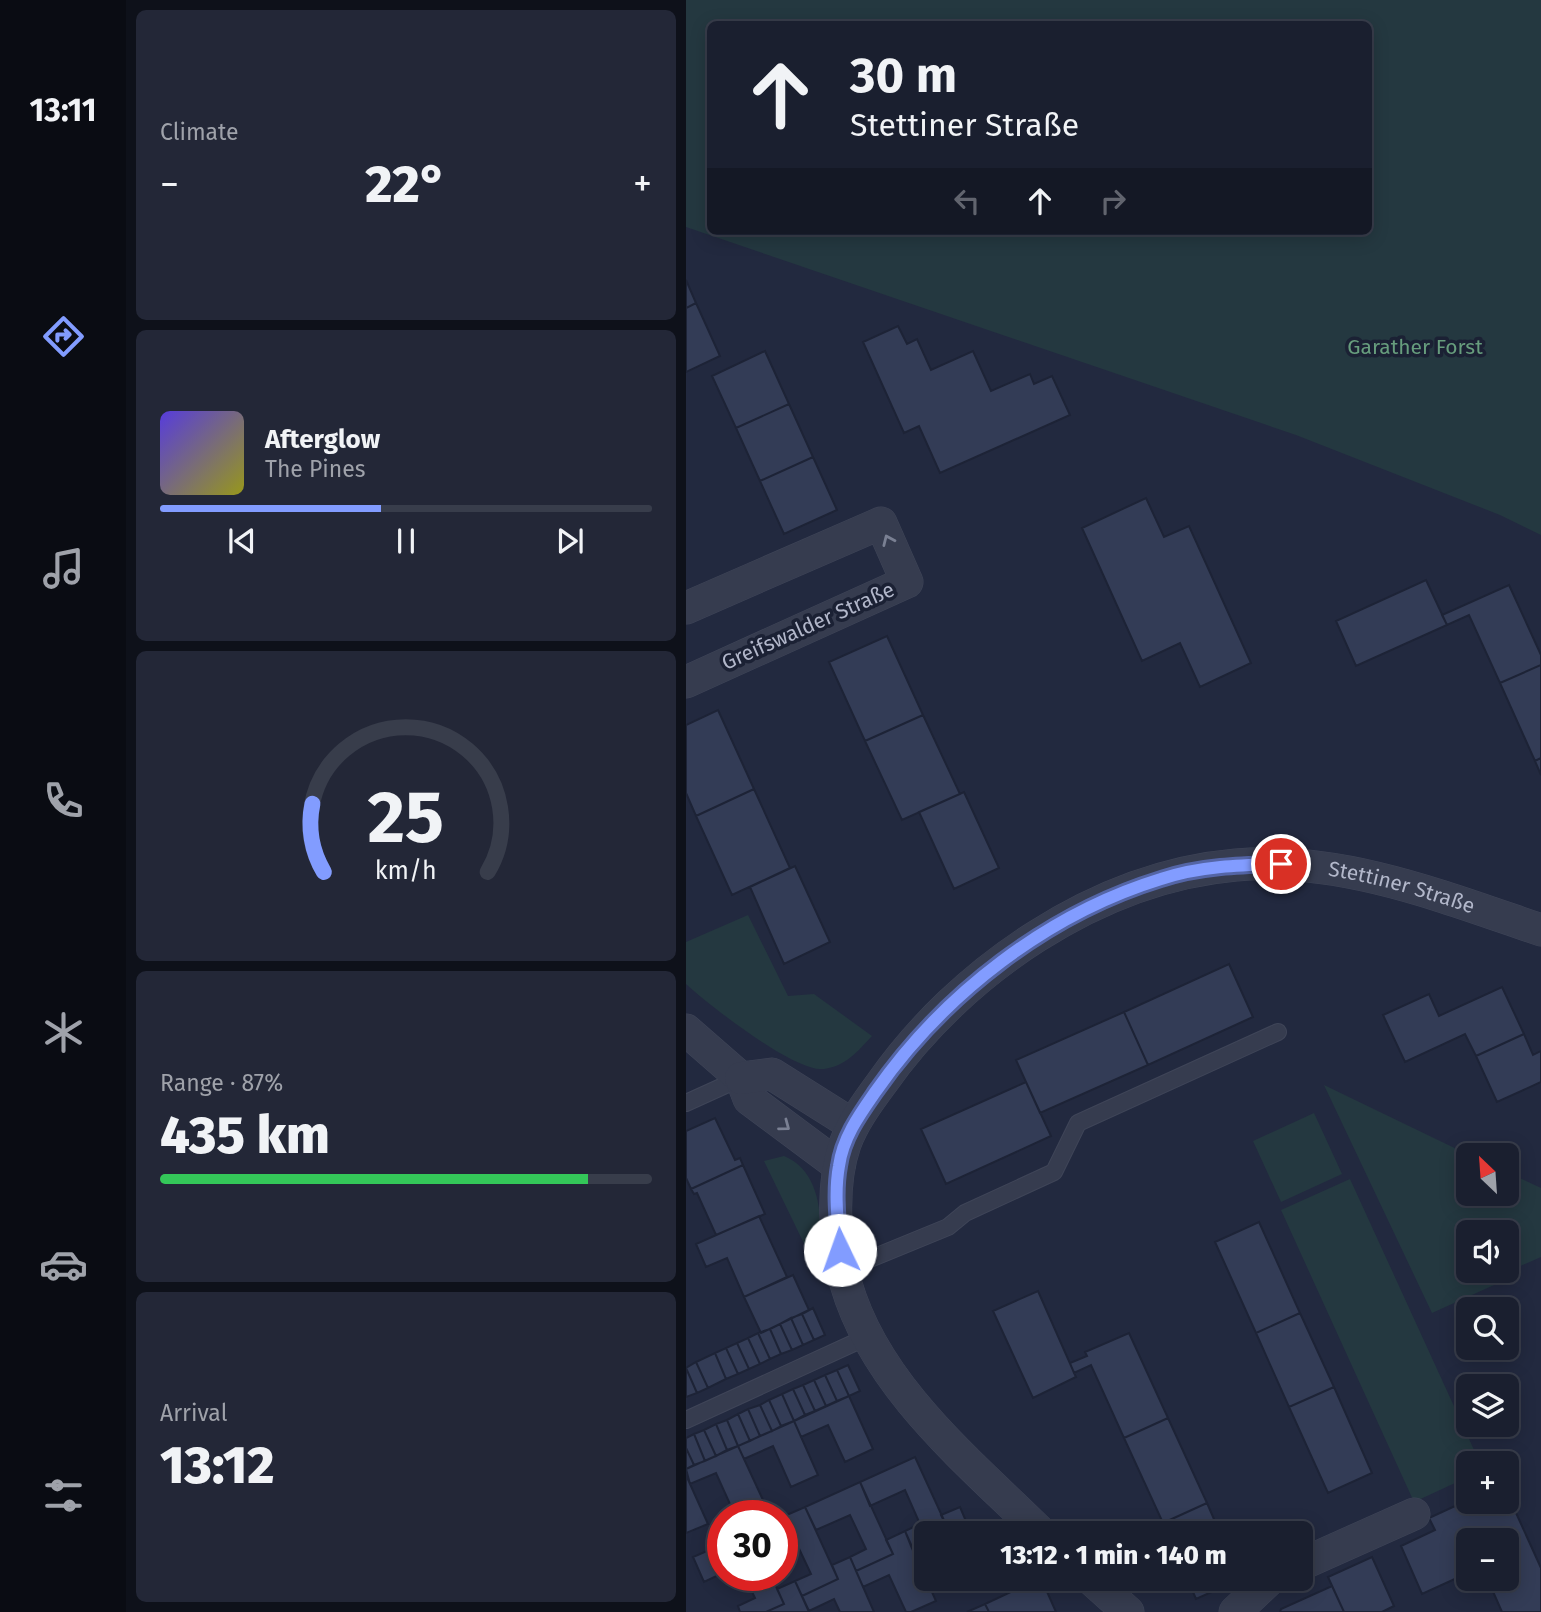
<!DOCTYPE html>
<html lang="en">
<head>
<meta charset="utf-8">
<style>
  :root { --surface:#1a1f2f; --page:#232737; --text:#f1f3f6; --muted:#9fa2aa; --line:#383d4b; --accent:#829cff }
  body { margin:0; font-family:"Fira Sans",sans-serif; background:var(--page); color:var(--text); height:100vh; display:flex; flex-direction:column; font-size:26px; white-space:nowrap }
  * { box-sizing:border-box; margin:0 }
  p { font-size:23px; color:var(--muted) }
  .icon { flex:none; width:38px; height:38px; fill:none; stroke:currentColor; stroke-width:2; stroke-linecap:round; stroke-linejoin:round }
  .map { position:relative; flex:1; overflow:hidden }
  .sheet { display:flex; flex-direction:column; gap:10px; padding:10px; background:#0e111a; width:560px }
  .sheet>* { flex:none }
  .banner { position:absolute; left:21px; top:21px; width:665px; height:214px; border-radius:10px; box-shadow:0 4px 18px #0003,0 0 0 2px var(--line); background:#1a1f2f; color:var(--text); overflow:hidden }
  .needle { width:46px; rotate:335deg }
  .fabs { position:absolute; left:770px; top:1143px; display:grid; gap:14px }
  .fabs a { display:grid; place-items:center; width:63px; height:63px; border-radius:10px; background:var(--surface); box-shadow:0 4px 18px #0003,0 0 0 2px var(--line); font-size:35px }
  .speed { position:absolute; left:21px; top:1500px; display:flex; gap:14px; font-size:35px; font-weight:700; text-align:center }
  .speed>* { display:grid; place-content:center; width:91px; height:91px; border-radius:50%; background:var(--surface); box-shadow:0 4px 18px #0003,0 0 0 2px var(--line); line-height:1 }
  .speed .limit { border:10px solid #d22; background:#fff; color:#111 }
  .pin { position:absolute; display:grid; place-items:center; width:60px; height:60px; color:#fff; margin:-30px; border:4px solid #fff; border-radius:50%; box-shadow:0 2px 7px #0007 }
  .me { position:absolute; width:77px; margin:-38px; rotate:357deg; stroke-linejoin:round; filter:drop-shadow(0 0 5px #0008) }
  .turn { display:flex; align-items:center; gap:24px; height:147px; padding:0 28px; font-size:32px }
  .turn .icon { width:91px; height:91px; stroke-width:2.5 }
  .turn b { display:block; font-size:49px; line-height:60px }
  .lanes { display:flex; align-items:center; height:66px; padding:0 28px; background:#0003; justify-content:center; gap:35px; direction:ltr }
  .lanes .off { opacity:.35 }
  .big { font-size:52px; font-weight:800; line-height:1.1 }
  .sheet .widget { flex:1; display:flex; flex-direction:column; justify-content:center; gap:10px; min-width:0; padding:0 24px; border-radius:10px; background:var(--page) }
  .sheet .dial { align-items:center; gap:0 }
  .dial svg { height:182px; overflow:visible; fill:none; stroke:var(--line); stroke-width:7; stroke-linecap:round; text-anchor:middle }
  .dial text { fill:var(--text); stroke:none }
  .song { display:flex; align-items:center; gap:21px }
  .cover { width:84px; height:84px; border-radius:10px; background:linear-gradient(135deg,hsl(250 70% 55%),hsl(60 70% 35%)) }
  .played { height:7px; border-radius:4px; background:linear-gradient(90deg,var(--accent) 45%,var(--line) 45%) }
  .keys { display:flex; justify-content:space-around; direction:ltr }
  .heat { display:flex; justify-content:space-between; align-items:center; font-size:38px; direction:ltr }
  .charge { height:10px; border-radius:5px; background:linear-gradient(90deg,#34c759 87%,var(--line) 0) }
  .trip { position:absolute; left:228px; top:1521px; width:399px; height:70px; border-radius:10px; background:var(--surface); box-shadow:0 4px 18px #0003,0 0 0 2px var(--line); font-weight:800; line-height:70px; text-align:center }
  main { display:flex; flex:1; min-height:0 }
  .menu { display:flex; flex-direction:column; width:126px; justify-content:space-around; align-items:center; background:#0a0c13; color:var(--muted) }
  .menu .icon { width:49px; height:49px }
  .menu .on { color:var(--accent) }
  .menu b { font-size:32px; color:var(--text) }
  .map>svg:first-child { display:block }
  .green { fill:#243840; fill-rule:evenodd }
  .building { fill:#333c56; stroke:#1d2336; stroke-width:2 }
  .lines { fill:none; stroke-linecap:round; stroke-linejoin:round }
  .service-casing { stroke:#3f4558; stroke-width:18 }
  .minor-casing { stroke:#3f4558; stroke-width:33 }
  .service { stroke:#363c4f; stroke-width:16 }
  .minor { stroke:#363c4f; stroke-width:32 }
  .oneway { stroke:#7a8093 }
  .route-casing { stroke:#5465a6; stroke-width:18 }
  .route { stroke:#829cff; stroke-width:12 }
  .labels { text-anchor:middle; stroke-width:7; stroke-linejoin:round; paint-order:stroke }
  .park-label { font-size:21px; fill:#679d7d; stroke:#1b2134 }
  .street-label { font-size:21px; fill:#b2b7ca; stroke:#1b2134 }
</style>
</head>
<body>
<main>
<nav class="menu">
<b>13:11</b>
<svg class="icon on" aria-label="directions" viewBox="0 0 24 24"><path d="M12 3l9 9-9 9-9-9zM9 14v-3h6M13 9l2 2-2 2"/></svg>
<svg class="icon" aria-label="music" viewBox="0 0 24 24"><path d="M9 18V5l10-2v13"/><circle cx="6" cy="18" r="3"/><circle cx="16" cy="16" r="3"/></svg>
<svg class="icon" aria-label="phone" viewBox="0 0 24 24"><path d="M5 4h4l2 5-3 2q2 4 5 5l2-3 5 2v4C11 20 4 13 5 4z"/></svg>
<svg class="icon" aria-label="climate" viewBox="0 0 24 24"><path d="M12 3v18M4 7l16 10M4 17L20 7"/></svg>
<svg class="icon" aria-label="car" viewBox="0 0 24 24"><path d="M5 17H2v-5l4-1 3-4h7l3 4 3 1v5h-3M9 17h6M6 11h13"/><circle cx="7" cy="17" r="2"/><circle cx="17" cy="17" r="2"/></svg>
<svg class="icon" aria-label="filters" viewBox="0 0 24 24"><path d="M4 7h16M4 17h16"/><circle cx="9" cy="7" r="2"/><circle cx="15" cy="17" r="2"/></svg>
</nav>
<section class="sheet">
<div class="widget"><p>Climate</p>
<div class="heat"><a>−</a><b class="big">22°</b><a>+</a></div>
</div>
<div class="widget">
<div class="song"><i class="cover"></i><div><b>Afterglow</b><p>The Pines</p></div></div>
<div class="played"></div>
<div class="keys"><svg class="icon" aria-label="previous" viewBox="0 0 24 24"><path d="M18 5L8 12l10 7zM5 5v14"/></svg><svg class="icon" aria-label="pause" viewBox="0 0 24 24"><path d="M8 5v14M16 5v14"/></svg><svg class="icon" aria-label="next" viewBox="0 0 24 24"><path d="M6 5l10 7-10 7zM19 5v14"/></svg></div>
</div>
<div class="widget dial"><svg viewBox="0 0 100 80">
<path d="M14 69A42 42 0 1 1 86 69"/>
<path d="M14 69A42 42 0 0 1 9 39" stroke="#829cff"/>
<text x="50" y="56" font-size="32" font-weight="700">25</text>
<text x="50" y="72" font-size="11">km/h</text>
</svg></div>
<div class="widget"><p>Range · 87%</p><b class="big">435 km</b><div class="charge"></div></div>
<div class="widget"><p>Arrival</p><b class="big">13:12</b></div>
</section>
<div class="map">
<svg width="855" height="1612" viewBox="0 0 855 1612">
  <rect width="100%" height="100%" fill="#22293f"/>
  <path class="green" d="M 0,0 L 855,0 L 855,535 L 814,515 L 610,435 L 0,227 ZM 24,24 L 682,24 L 682,231 L 24,231 Z
    M 62,915 L 102,996 L 128,994 L 186,1036 C 172,1051 160,1066 138,1069 C 108,1072 23,1005 0,984 L 0,942 Z
    M 638,1085 L 783,1155 L 782,1194 L 821,1194 L 821,1172 L 855,1188 L 855,1257 L 832,1267 L 808,1285 L 746,1313 ZM 782,1232 L 821,1232 L 821,1270 L 782,1270 Z
    M 628,1113 L 656,1174 L 595,1202 L 567,1141 Z
    M 98,1156 C 137,1172 137,1223 132,1260 L 125,1258 L 78,1161 Z
    M 664,1179 L 794,1463 L 782,1463 L 782,1477 L 728,1502 L 595,1210 Z"/>
  <path class="building" d="M 0,280 L 10,303 L 0,308 Z
    M 10,303 L 34,356 L 0,372 L 0,308 Z
    M 212,326 L 221,344 L 231,339 L 245,370 L 287,351 L 305,391 L 344,374 L 348,384 L 366,376 L 384,415 L 254,473 L 233,426 L 218,433 L 177,342 Z
    M 79,351 L 103,404 L 50,428 L 26,376 Z
    M 103,404 L 127,457 L 74,481 L 50,428 Z
    M 127,457 L 151,510 L 98,534 L 74,481 Z
    M 460,498 L 478,537 L 503,526 L 565,663 L 514,687 L 494,643 L 456,661 L 396,528 Z
    M 740,580 L 761,625 L 670,666 L 650,621 Z
    M 823,585 L 855,655 L 855,665 L 814,683 L 783,615 L 761,625 L 756,615 Z
    M 201,636 L 237,715 L 179,741 L 143,662 Z
    M 855,665 L 855,758 L 849,761 L 814,683 Z
    M 32,710 L 68,789 L 10,816 L 0,793 L 0,725 Z
    M 237,715 L 274,794 L 216,820 L 179,741 Z
    M 855,758 L 855,775 L 849,761 Z
    M 68,789 L 104,868 L 46,895 L 10,816 Z
    M 278,792 L 313,868 L 268,889 L 233,812 Z
    M 109,866 L 144,942 L 98,964 L 64,887 Z
    M 543,964 L 567,1017 L 462,1065 L 438,1012 Z
    M 816,987 L 838,1034 L 790,1056 L 779,1034 L 719,1062 L 697,1015 L 743,994 L 753,1016 Z
    M 438,1012 L 462,1065 L 354,1113 L 330,1060 Z
    M 838,1034 L 847,1055 L 855,1051 L 855,1082 L 811,1102 L 790,1056 Z
    M 340,1082 L 365,1136 L 260,1184 L 235,1129 Z
    M 29,1118 L 49,1160 L 54,1158 L 57,1165 L 5,1189 L 0,1178 L 0,1131 Z
    M 57,1165 L 79,1214 L 30,1235 L 11,1193 L 8,1194 L 5,1189 Z
    M 73,1216 L 101,1277 L 58,1297 L 41,1258 L 20,1267 L 10,1244 Z
    M 573,1222 L 614,1313 L 570,1333 L 529,1242 Z
    M 107,1275 L 123,1310 L 75,1333 L 58,1297 Z
    M 352,1291 L 390,1377 L 347,1398 L 307,1311 Z
    M 127,1308 L 139,1335 L 128,1340 L 116,1314 Z
    M 614,1313 L 648,1387 L 603,1407 L 570,1333 Z
    M 116,1314 L 128,1340 L 117,1345 L 105,1318 Z
    M 105,1318 L 117,1345 L 106,1350 L 94,1324 Z
    M 94,1324 L 106,1350 L 95,1354 L 84,1329 Z
    M 84,1329 L 95,1354 L 84,1359 L 72,1333 Z
    M 72,1333 L 84,1359 L 74,1364 L 62,1338 Z
    M 443,1333 L 482,1418 L 438,1438 L 405,1365 L 388,1373 L 384,1363 L 401,1356 L 399,1352 Z
    M 62,1338 L 74,1364 L 63,1369 L 51,1343 Z
    M 51,1343 L 63,1369 L 52,1374 L 40,1348 Z
    M 40,1348 L 52,1374 L 40,1379 L 29,1353 Z
    M 29,1353 L 40,1379 L 22,1388 L 10,1362 Z
    M 10,1362 L 22,1388 L 11,1393 L 0,1368 Z
    M 162,1365 L 174,1391 L 163,1396 L 151,1370 Z
    M 0,1368 L 11,1393 L 0,1397 Z
    M 151,1370 L 163,1396 L 151,1401 L 139,1375 Z
    M 139,1375 L 151,1401 L 140,1406 L 128,1380 Z
    M 128,1380 L 140,1406 L 129,1411 L 117,1385 Z
    M 117,1385 L 129,1411 L 119,1415 L 107,1389 Z
    M 648,1387 L 686,1473 L 642,1493 L 603,1407 Z
    M 107,1389 L 119,1415 L 108,1421 L 96,1394 Z
    M 96,1394 L 108,1421 L 95,1426 L 83,1400 Z
    M 163,1396 L 187,1449 L 159,1462 L 142,1425 L 115,1437 L 108,1421 Z
    M 83,1400 L 95,1426 L 86,1431 L 74,1405 Z
    M 74,1405 L 86,1431 L 74,1436 L 62,1409 Z
    M 62,1409 L 74,1436 L 64,1441 L 52,1414 Z
    M 52,1414 L 64,1441 L 52,1446 L 41,1420 Z
    M 482,1418 L 521,1503 L 477,1523 L 438,1438 Z
    M 41,1420 L 52,1446 L 41,1450 L 30,1424 Z
    M 108,1421 L 132,1475 L 105,1487 L 87,1446 L 58,1459 L 52,1446 Z
    M 30,1424 L 41,1450 L 30,1456 L 18,1430 Z
    M 18,1430 L 30,1456 L 19,1461 L 8,1434 Z
    M 8,1434 L 19,1461 L 8,1465 L 0,1448 L 0,1438 Z
    M 52,1446 L 77,1500 L 48,1513 L 30,1473 L 4,1484 L 0,1469 Z
    M 0,1448 L 8,1465 L 0,1469 Z
    M 229,1457 L 262,1529 L 240,1533 L 240,1539 L 225,1546 L 219,1531 L 234,1524 L 219,1490 L 184,1506 L 174,1482 Z
    M 0,1475 L 22,1524 L 0,1533 Z
    M 174,1482 L 207,1554 L 170,1571 L 164,1557 L 180,1549 L 164,1515 L 130,1530 L 119,1507 Z
    M 821,1493 L 855,1568 L 855,1612 L 816,1612 L 801,1578 L 821,1578 L 821,1540 L 782,1540 L 782,1573 L 736,1594 L 715,1546 L 749,1530 L 743,1518 L 782,1500 L 821,1502 Z
    M 521,1503 L 534,1533 L 481,1533 L 477,1523 Z
    M 119,1507 L 152,1579 L 116,1596 L 109,1581 L 125,1574 L 109,1540 L 96,1546 L 96,1517 Z
    M 274,1507 L 285,1533 L 253,1533 L 262,1529 L 255,1515 Z
    M 219,1531 L 250,1601 L 225,1612 L 220,1612 L 203,1575 L 177,1587 L 170,1571 L 207,1554 L 200,1540 Z
    M 240,1539 L 240,1558 L 232,1562 L 225,1546 Z
    M 37,1544 L 37,1573 L 18,1582 L 7,1557 Z
    M 164,1557 L 188,1612 L 154,1612 L 148,1599 L 123,1611 L 116,1596 L 152,1579 L 146,1565 Z
    M 686,1557 L 708,1606 L 696,1612 L 658,1612 L 642,1577 Z
    M 58,1575 L 85,1575 L 98,1604 L 80,1612 L 54,1612 L 52,1606 L 69,1598 Z
    M 271,1578 L 297,1578 L 275,1589 Z
    M 355,1578 L 370,1612 L 303,1612 L 299,1604 Z
    M 501,1578 L 554,1578 L 555,1579 L 510,1599 Z
    M 109,1581 L 123,1612 L 80,1612 L 98,1604 L 91,1589 Z
    M 646,1586 L 658,1612 L 594,1612 L 595,1609 Z
    M 299,1604 L 303,1612 L 281,1612 Z"/>
  <g class="lines">
    <defs>
      <path id="service" d="M 0,1103 L 55,1078
        M 157,1270 L 262,1227 L 279,1213 L 368,1172 L 392,1123 L 592,1032
        M 0,1420 L 181,1337"/>
      <g id="minor">
        <path d="M 0,608 L 195,523 L 221,582 L 0,682"/>
        <path d="M 0,1030 L 55,1078 L 63,1099 L 153,1166"/>
        <path d="M 55,1078 L 86,1074 L 167,1125"/>
        <path id="s1" d="M 355,1533 C 282,1461 190,1387 160,1284 C 148,1243 145,1184 159,1144 C 167,1122 181,1103 195,1084 C 274,971 411,877 550,865 C 655,856 758,897 855,930"/>
        <path d="M 614,1565 L 728,1514"/>
        <path d="M 404,1578 L 442,1612"/>
        <path d="M 549,1612 L 585,1578"/>
      </g>
    </defs>
    <use href="#service" class="service-casing"/>
    <use href="#minor" class="minor-casing"/>
    <use href="#service" class="service"/>
    <use href="#minor" class="minor"/>
  </g>
  <defs><path id="oneway-chevron" d="M-2-3.5L2.5 0L-2 3.5" fill="none" stroke-width="1.6" stroke-linecap="round" stroke-linejoin="round" transform="scale(1.75)"/></defs>
  <g class="oneway">
    <use href="#oneway-chevron" transform="translate(202 540) rotate(-114)"/>
    <use href="#oneway-chevron" transform="translate(99 1126) rotate(37)"/>
  </g>
  <g class="lines">
    <defs>
      <path id="route" d="M 154,1250 C 152,1223 148,1193 153,1166 C 157,1137 174,1114 190,1091 C 258,994 361,914 475,879 C 514,866 555,865 595,864"/>
    </defs>
    <use href="#route" class="route-casing"/>
    <use href="#route" class="route"/>
  </g>
  <g class="labels">
    <g class="park-label">
      <text x="729" y="354">Garather Forst</text>
    </g>
    <g class="street-label">
      <text transform="translate(122 626) rotate(-24)" y="7">Greifswalder Straße</text>
      <text dy="7" stroke="none"><textPath href="#s1" startOffset="1130">Stettiner Straße</textPath></text>
    </g>
  </g>
</svg>
<div class="fabs">
<a><svg class="needle" viewBox="-14 -14 28 28"><path d="M0-13l5 13h-10z" fill="#e53935"/><path d="M0 13l5-13h-10z" fill="#9fa2aa"/></svg></a>
<a><svg class="icon" aria-label="sound" viewBox="0 0 24 24"><path d="M4 9h4l5-4v14l-5-4H4zM17 9q2 3 0 6"/></svg></a>
<a><svg class="icon" aria-label="search" viewBox="0 0 24 24"><circle cx="10" cy="10" r="6"/><path d="M15 15l6 6"/></svg></a>
<a><svg class="icon" aria-label="layers" viewBox="0 0 24 24"><path d="M12 4l9 5-9 5-9-5zM3 14l9 5 9-5"/></svg></a>
<a>+</a>
<a>−</a>
</div>
<div class="speed"><div class="limit">30</div></div>
<div class="pin" style="left:595px;top:864px;background:#d93025"><svg class="icon" aria-label="arrive" viewBox="0 0 24 24"><path d="M6 21V4h12l-3 4 3 4H6"/></svg></div>
<svg class="me" style="left:154px;top:1250px" viewBox="-20 -20 40 40"><circle r="19" fill="#fff"/><path d="M0-13L10 11 0 6-10 11z" fill="#829cff"/></svg>
<div class="trip">13:12 · 1 min · 140 m</div>
<div class="banner">
<div class="turn"><svg class="icon" aria-label="ahead" viewBox="0 0 24 24"><path d="M12 20V5M6 11l6-6 6 6"/></svg><div><b>30 m</b>Stettiner Straße</div></div>
<div class="lanes"><svg class="icon off" aria-label="left" viewBox="0 0 24 24"><path d="M17 20v-9H6M10 6l-5 5 5 5"/></svg><svg class="icon" aria-label="ahead" viewBox="0 0 24 24"><path d="M12 20V5M6 11l6-6 6 6"/></svg><svg class="icon off" aria-label="right" viewBox="0 0 24 24"><path d="M7 20v-9h11M14 6l5 5-5 5"/></svg></div>
</div>
</div>
</main>
</body>
</html>
